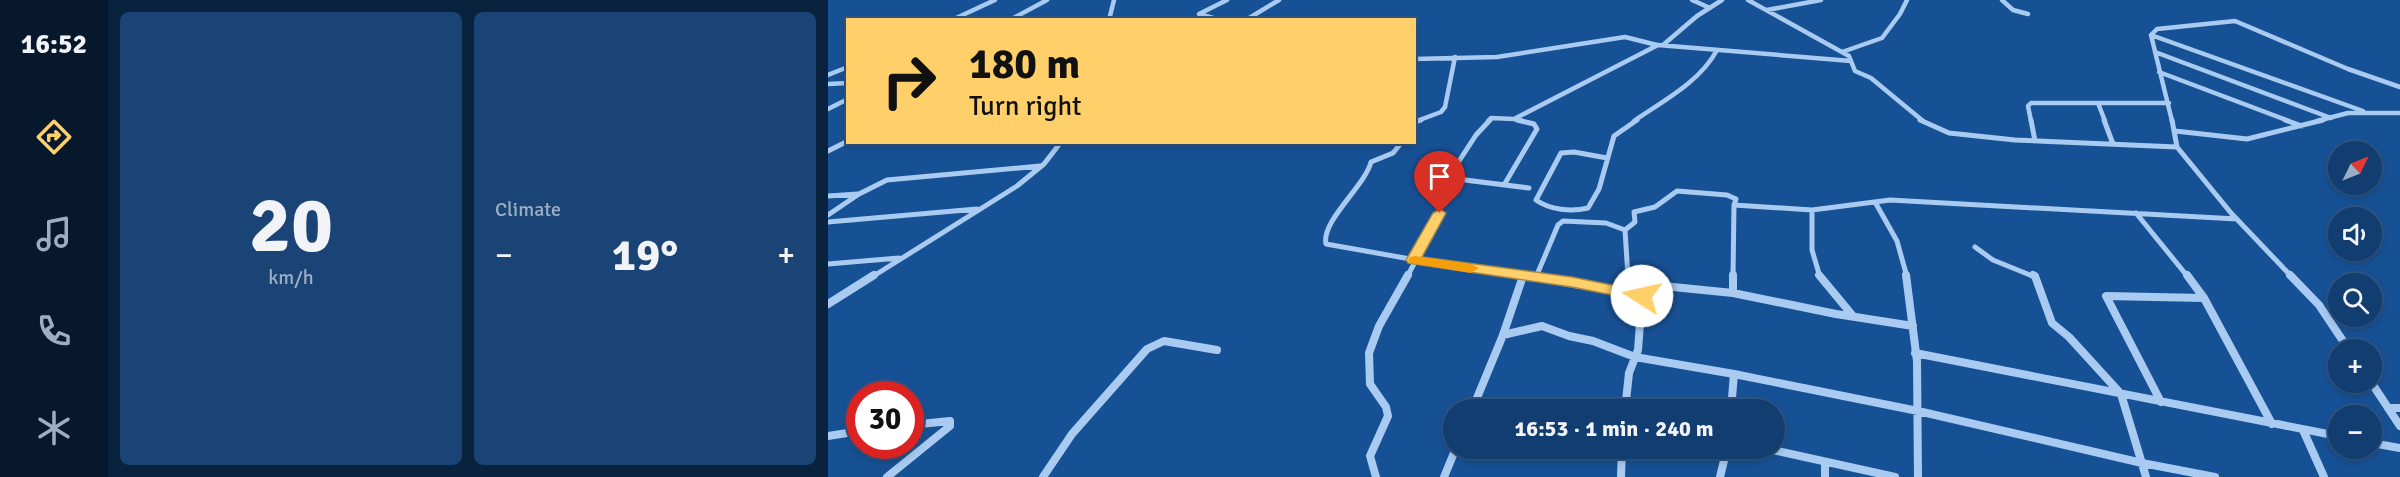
<!DOCTYPE html>
<html lang="en">
<head>
<meta charset="utf-8">
<style>
  :root { --surface:#113d70; --page:#1a4475; --text:#f1f3f6; --muted:#9caec3; --line:#305683; --accent:#ffd069 }
  body { margin:0; font-family:Signika,sans-serif; background:var(--page); color:var(--text); height:100vh; display:flex; flex-direction:column; font-size:22px; white-space:nowrap }
  * { box-sizing:border-box; margin:0 }
  p { font-size:20px; color:var(--muted) }
  .icon { flex:none; width:33px; height:33px; fill:none; stroke:currentColor; stroke-width:2; stroke-linecap:round; stroke-linejoin:round }
  .map { position:relative; flex:1; overflow:hidden }
  .drawer { display:flex; flex-direction:column; gap:12px; padding:12px; background:#09223e; width:720px }
  .drawer>* { flex:none }
  .banner { position:absolute; left:18px; top:18px; width:570px; height:126px; border-radius:0px; box-shadow:0 3px 9px #0003,0 0 0 2px var(--line); background:#ffd069; color:#111; overflow:hidden }
  .needle { width:39px; rotate:47deg }
  .tools { position:absolute; left:1500px; top:141px; display:grid; gap:12px }
  .tools a { display:grid; place-items:center; width:54px; height:54px; border-radius:50%; background:var(--surface); box-shadow:0 3px 9px #0003,0 0 0 2px var(--line); font-size:30px }
  .speed { position:absolute; left:18px; top:381px; display:flex; gap:12px; font-size:30px; font-weight:700; text-align:center }
  .speed>* { display:grid; place-content:center; width:78px; height:78px; border-radius:50%; background:var(--surface); box-shadow:0 3px 9px #0003,0 0 0 2px var(--line); line-height:1 }
  .speed .limit { border:9px solid #d22; background:#fff; color:#111 }
  .pin { position:absolute; display:grid; place-items:center; width:51px; height:51px; color:#fff; margin:-62px -26px; border-radius:50% 50% 50% 0; rotate:-45deg; box-shadow:0 0 6px #0007 }
  .pin .icon { rotate:45deg }
  .me { position:absolute; width:66px; margin:-33px; rotate:280deg; stroke-linejoin:round; filter:drop-shadow(0 0 4px #0008) }
  .turn { display:flex; align-items:center; gap:21px; height:126px; padding:0 24px; font-size:27px }
  .turn .icon { width:78px; height:78px; stroke-width:2.5 }
  .turn b { display:block; font-size:42px; line-height:51px }
  .big { font-size:45px; font-weight:700; line-height:1.1 }
  .drawer .widget { flex:1; display:flex; flex-direction:column; justify-content:center; gap:9px; min-width:0; padding:0 21px; border-radius:9px; background:var(--page) }
  .drawer .dial { align-items:center; gap:0 }
  .dial b { font-size:78px; line-height:1 }
  .heat { display:flex; justify-content:space-between; align-items:center; font-size:33px; direction:ltr }
  .drawer .tiles { flex:1; display:grid; gap:12px; grid-template-columns:repeat(2,1fr) }
  .trip { position:absolute; left:615px; top:399px; width:342px; height:60px; border-radius:30px; background:var(--surface); box-shadow:0 3px 9px #0003,0 0 0 2px var(--line); font-weight:700; line-height:60px; text-align:center }
  main { display:flex; flex:1; min-height:0 }
  .tab-bar { display:flex; flex-direction:column; width:108px; justify-content:space-around; align-items:center; background:#07182d; color:var(--muted) }
  .tab-bar .icon { width:42px; height:42px }
  .tab-bar .on { color:var(--accent) }
  .tab-bar b { font-size:27px; color:var(--text) }
  .map>svg:first-child { display:block }
  .lines { fill:none; stroke-linecap:round; stroke-linejoin:round }
  .minor-far2 { stroke:#a9cbf1; stroke-width:4.5 }
  .minor-far1 { stroke:#a9cbf1; stroke-width:5 }
  .minor { stroke:#a9cbf1; stroke-width:8 }
  .route { fill:#ffd069; stroke:#a68744; stroke-width:1.5 }
  .slow { fill:#f59e0b }
</style>
</head>
<body>
<main>
<nav class="tab-bar">
<b>16:52</b>
<svg class="icon on" aria-label="directions" viewBox="0 0 24 24"><path d="M12 3l9 9-9 9-9-9zM9 14v-3h6M13 9l2 2-2 2"/></svg>
<svg class="icon" aria-label="music" viewBox="0 0 24 24"><path d="M9 18V5l10-2v13"/><circle cx="6" cy="18" r="3"/><circle cx="16" cy="16" r="3"/></svg>
<svg class="icon" aria-label="phone" viewBox="0 0 24 24"><path d="M5 4h4l2 5-3 2q2 4 5 5l2-3 5 2v4C11 20 4 13 5 4z"/></svg>
<svg class="icon" aria-label="climate" viewBox="0 0 24 24"><path d="M12 3v18M4 7l16 10M4 17L20 7"/></svg>
</nav>
<section class="drawer">
<div class="tiles">
<div class="widget dial"><b>20</b><p>km/h</p></div>
<div class="widget"><p>Climate</p>
<div class="heat"><a>−</a><b class="big">19°</b><a>+</a></div>
</div>
</div>
</section>
<div class="map">
<svg width="1572" height="477" viewBox="0 0 1572 477">
  <rect width="100%" height="100%" fill="#175195"/>
  <g class="lines">
    <path class="minor-far2" d="M 864,0 L 882,8
      M 920,0 L 1021,56 L 1027,71 L 1043,78 L 1095,121
      M 1174,0 L 1185,10 L 1200,14
      M 939,10 L 993,0
      M 124,20 L 167,0
      M 182,20 L 219,0
      M 281,20 L 286,0
      M 392,20 L 371,14 L 399,0
      M 418,20 L 451,0
      M 1323,35 L 1344,121
      M 1323,35 L 1329,29 L 1407,21 L 1520,69 L 1572,87
      M 1323,35 L 1535,111
      M 835,45 L 869,16 L 894,0
      M 1014,52 L 1054,38 L 1072,14 L 1079,0
      M 1327,52 L 1503,118
      M 586,59 L 669,57 L 797,37 L 829,45
      M 1331,72 L 1461,121
      M 0,75 L 20,67
      M 0,84 L 20,83
      M 1270,103 L 1277,121
      M 0,109 L 20,99
      M 687,119 L 695,121
      M 589,121 L 613,112 L 617,107 L 627,57
      M 660,121 L 663,118 L 686,119 L 830,45 L 1023,61
      M 806,121 C 835,101 872,82 889,50
      M 1203,121 L 1200,106 L 1203,103 L 1341,103
      M 1489,121 L 1520,113 L 1572,113"/>
    <path class="minor-far1" d="M 1092,120 L 1121,133 L 1187,140 L 1349,147
      M 1203,120 L 1207,141
      M 1276,120 L 1285,144
      M 1344,120 L 1349,147 L 1403,213 L 1464,277
      M 1457,120 L 1474,126
      M 586,122 L 593,120
      M 1347,131 L 1419,139 L 1495,120
      M 574,142 L 565,153 L 543,162 C 537,186 493,221 498,244 L 588,260 L 706,277
      M 0,151 L 20,141
      M 779,158 L 746,152 L 733,153 L 708,200 C 722,210 743,212 760,208 L 771,189 L 786,136 L 809,120
      M 597,175 L 701,188
      M 620,178 L 648,135 L 662,120
      M 676,185 L 709,129 L 706,124 L 689,120
      M 0,196 L 30,194
      M 1047,202 L 1069,241 L 1079,277
      M 1308,213 L 1360,277
      M 0,215 L 31,194 L 59,180 L 212,166
      M 0,222 L 149,209
      M 797,230 L 807,222 L 806,212 L 827,207 L 849,191 L 899,195 L 908,199 L 906,205
      M 1147,247 L 1165,260 L 1207,277
      M 585,260 L 612,213
      M 0,264 L 71,258
      M 44,277 L 189,186 L 216,164 L 233,142
      M 579,277 L 588,260
      M 708,277 L 730,225 L 735,221 L 778,223 L 797,230 L 800,277
      M 905,277 L 906,205 L 984,210
      M 992,277 L 984,250 L 984,210 L 1062,200 L 1409,219"/>
    <path class="minor" d="M 695,275 L 814,296
      M 800,275 L 800,279 L 815,284
      M 991,275 L 1025,316
      M 1078,275 L 1089,361 L 1090,477
      M 1205,275 L 1207,276 L 1224,323 L 1241,337 L 1293,394 L 1318,477
      M 1359,275 L 1376,298 L 1444,424
      M 1462,275 L 1491,305 L 1521,350
      M 905,293 L 905,275
      M 0,304 L 46,275
      M 675,335 L 714,326 L 741,336 L 765,341 L 807,357 L 906,374 L 903,410
      M 1087,353 L 1510,436
      M 906,374 L 1090,411 L 1314,463 L 1387,477
      M 1543,382 L 1572,426
      M 1333,402 L 1278,296 L 1376,298
      M 1560,408 L 1572,408
      M 644,410 L 675,335 L 695,276
      M 797,410 L 801,373 L 810,350 L 815,284 L 905,293 L 1008,314 L 1085,326
      M 1475,430 L 1496,477
      M 0,436 L 32,431
      M 1544,443 L 1572,448
      M 936,448 L 1067,477
      M 997,462 L 997,477
      M 59,477 L 122,426 L 122,421 L 82,425
      M 215,477 L 244,434 L 319,349 L 336,341 L 389,350
      M 548,477 L 542,456 L 560,416 L 558,407 L 542,384 L 541,353 L 551,326 L 580,275
      M 616,477 L 628,448
      M 793,477 L 794,448
      M 892,477 L 899,448"/>
  </g>
  <path class="route" d="M 612,209 L 618,213 L 594,257 L 744,277 L 814,291 L 821,296 L 814,301 L 744,287 L 580,263 L 578,260 L 605,213 Z"/>
  <path class="slow" d="M 587,256 L 643,264 L 651,268 L 643,273 L 582,263 L 580,260 L 582,257 Z"/>
</svg>
<div class="tools">
<a><svg class="needle" viewBox="-14 -14 28 28"><path d="M0-13l5 13h-10z" fill="#e53935"/><path d="M0 13l5-13h-10z" fill="#9caec3"/></svg></a>
<a><svg class="icon" aria-label="sound" viewBox="0 0 24 24"><path d="M4 9h4l5-4v14l-5-4H4zM17 9q2 3 0 6"/></svg></a>
<a><svg class="icon" aria-label="search" viewBox="0 0 24 24"><circle cx="10" cy="10" r="6"/><path d="M15 15l6 6"/></svg></a>
<a>+</a>
<a>−</a>
</div>
<div class="speed"><div class="limit">30</div></div>
<div class="pin" style="left:612px;top:213px;background:#d93025"><svg class="icon" aria-label="arrive" viewBox="0 0 24 24"><path d="M6 21V4h12l-3 4 3 4H6"/></svg></div>
<svg class="me" style="left:814px;top:296px" viewBox="-20 -20 40 40"><circle r="19" fill="#fff"/><path d="M0-13L10 11 0 6-10 11z" fill="#ffd069"/></svg>
<div class="trip">16:53 · 1 min · 240 m</div>
<div class="banner">
<div class="turn"><svg class="icon" aria-label="right" viewBox="0 0 24 24"><path d="M7 20v-9h11M14 6l5 5-5 5"/></svg><div><b>180 m</b>Turn right</div></div>
</div>
</div>
</main>
</body>
</html>
